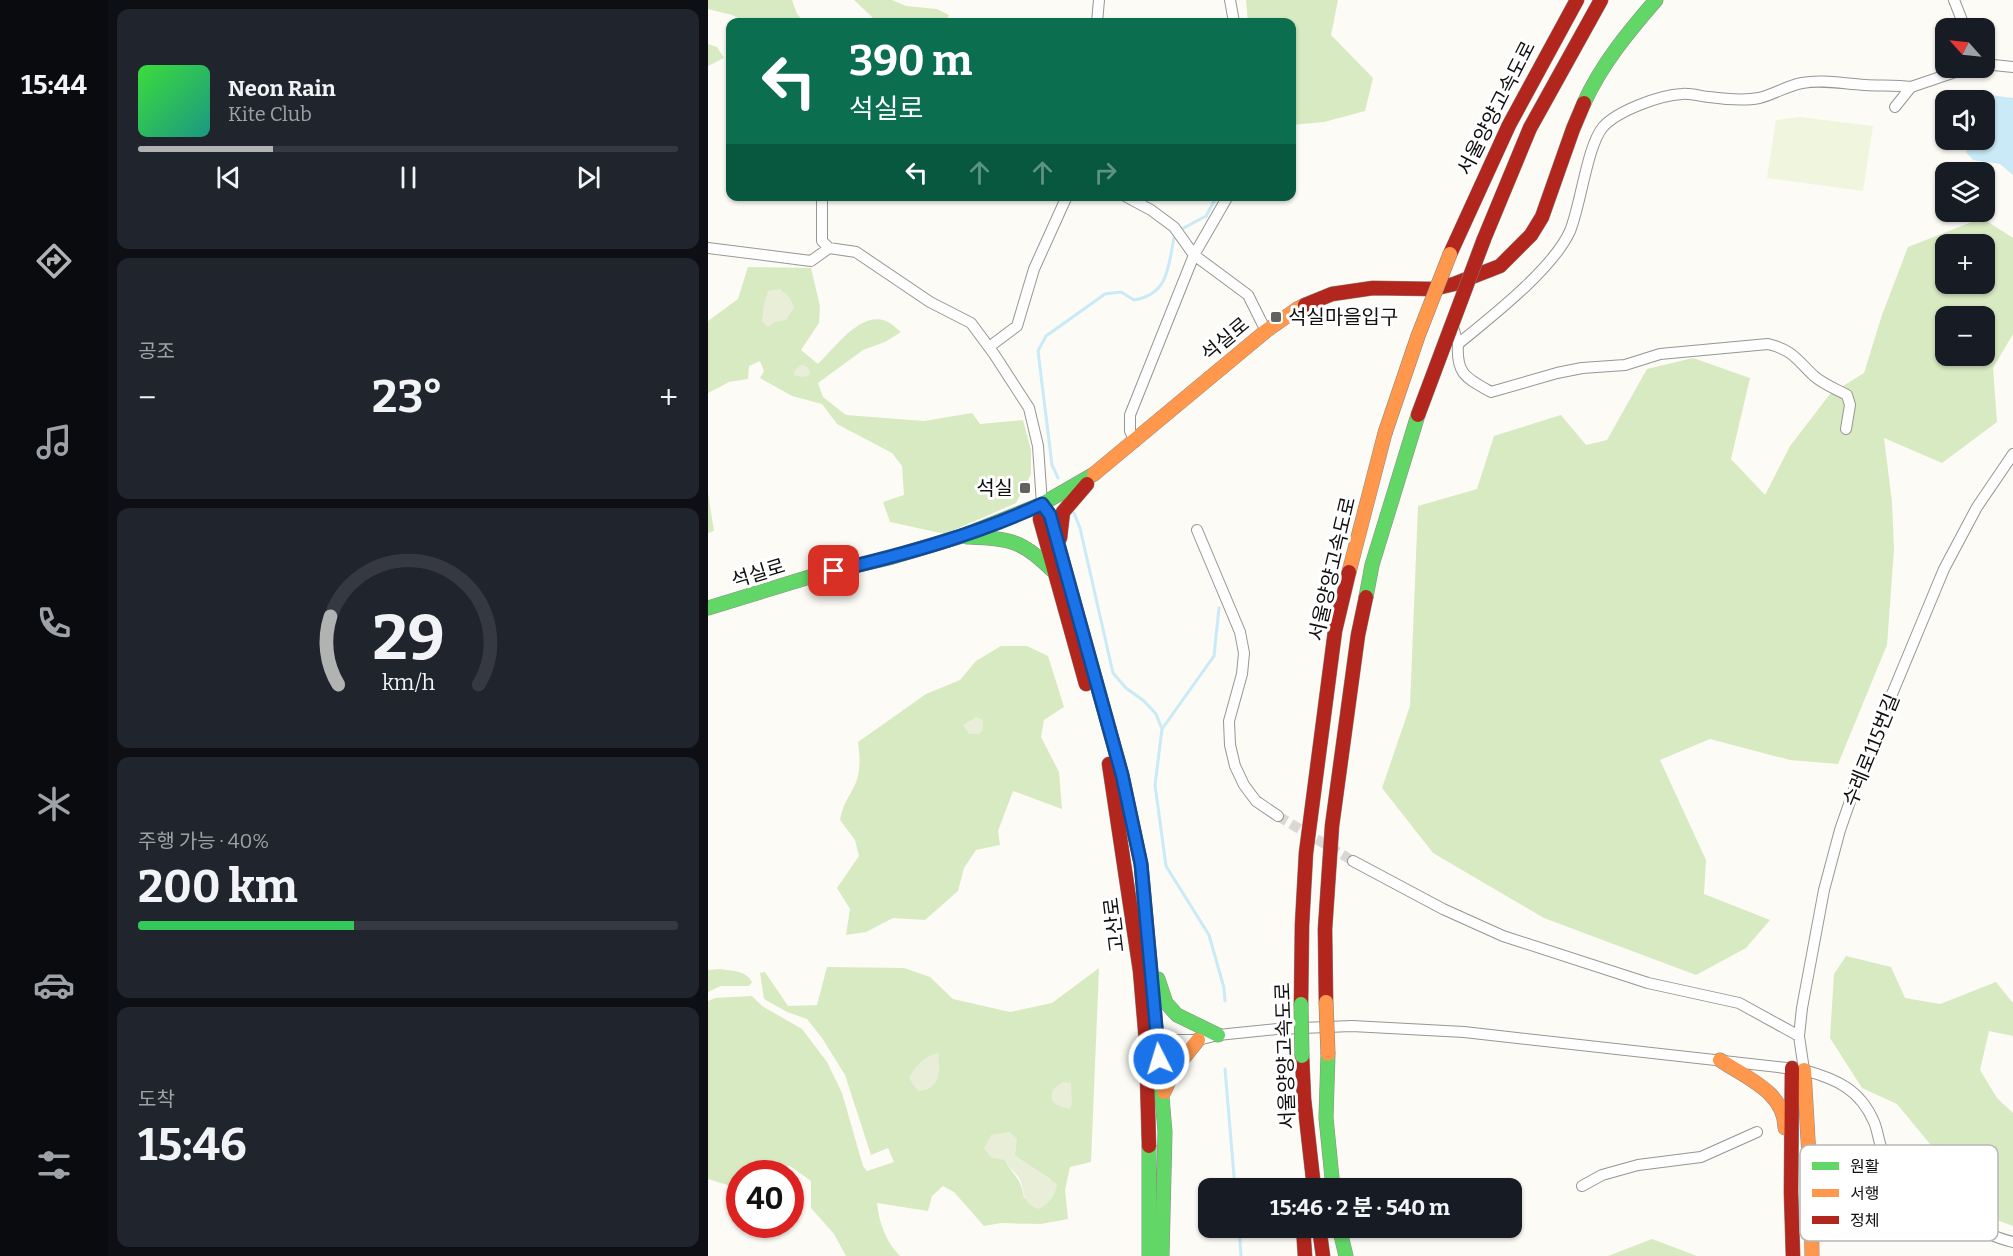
<!DOCTYPE html>
<html lang="ko">
<head>
<meta charset="utf-8">
<style>
  :root { --surface:#171b24; --page:#20242c; --text:#f1f3f6; --muted:#9ea1a6; --line:#363941; --accent:#b1b2b2 }
  body { margin:0; font-family:Bitter,"Noto Sans KR",serif; background:var(--page); color:var(--text); height:100vh; display:flex; flex-direction:column; font-size:22px; white-space:nowrap }
  * { box-sizing:border-box; margin:0 }
  p { font-size:20px; color:var(--muted) }
  .icon { flex:none; width:33px; height:33px; fill:none; stroke:currentColor; stroke-width:2; stroke-linecap:round; stroke-linejoin:round }
  .map { position:relative; flex:1; overflow:hidden }
  .panel { display:flex; flex-direction:column; gap:9px; padding:9px; background:#0d0f14; width:600px }
  .panel>* { flex:none }
  .guide { position:absolute; left:18px; top:18px; width:570px; height:183px; border-radius:12px; box-shadow:0 2px 4px #0004; background:#0b6e4f; color:#fff; overflow:hidden }
  .needle { width:39px; rotate:297deg }
  .fabs { position:absolute; left:1227px; top:18px; display:grid; gap:12px }
  .fabs a { display:grid; place-items:center; width:60px; height:60px; border-radius:12px; background:var(--surface); box-shadow:0 2px 4px #0004; font-size:30px }
  .speed { position:absolute; left:18px; top:1160px; display:flex; gap:12px; font-size:30px; font-weight:700; text-align:center }
  .speed>* { display:grid; place-content:center; width:78px; height:78px; border-radius:50%; background:var(--surface); box-shadow:0 2px 4px #0004; line-height:1 }
  .speed .limit { border:9px solid #d22; background:#fff; color:#111 }
  .pin { position:absolute; display:grid; place-items:center; width:51px; height:51px; color:#fff; margin:-26px; border-radius:12px; box-shadow:0 3px 9px #0006 }
  .me { position:absolute; width:66px; margin:-33px; rotate:355deg; stroke-linejoin:round; filter:drop-shadow(0 0 4px #0008) }
  .turn { display:flex; align-items:center; gap:21px; height:126px; padding:0 24px; font-size:27px }
  .turn .icon { width:78px; height:78px; stroke-width:2.5 }
  .turn b { display:block; font-size:42px; line-height:51px }
  .lanes { display:flex; align-items:center; height:57px; padding:0 24px; background:#0003; justify-content:center; gap:30px; direction:ltr }
  .lanes .off { opacity:.35 }
  .big { font-size:45px; font-weight:700; line-height:1.1 }
  .panel .tile { flex:1; display:flex; flex-direction:column; justify-content:center; gap:9px; min-width:0; padding:0 21px; border-radius:12px; background:var(--page) }
  .panel .dial { align-items:center; gap:0 }
  .dial svg { height:156px; overflow:visible; fill:none; stroke:var(--line); stroke-width:7; stroke-linecap:round; text-anchor:middle }
  .dial text { fill:var(--text); stroke:none }
  .song { display:flex; align-items:center; gap:18px }
  .cover { width:72px; height:72px; border-radius:9px; background:linear-gradient(135deg,hsl(120 70% 55%),hsl(170 70% 35%)) }
  .played { height:6px; border-radius:3px; background:linear-gradient(90deg,var(--accent) 25%,var(--line) 25%) }
  .keys { display:flex; justify-content:space-around; direction:ltr }
  .heat { display:flex; justify-content:space-between; align-items:center; font-size:33px; direction:ltr }
  .charge { height:9px; border-radius:4px; background:linear-gradient(90deg,#34c759 40%,var(--line) 0) }
  .trip { position:absolute; left:490px; top:1178px; width:324px; height:60px; border-radius:12px; background:var(--surface); box-shadow:0 2px 4px #0004; font-weight:700; line-height:60px; text-align:center }
  main { display:flex; flex:1; min-height:0 }
  .tab-bar { display:flex; flex-direction:column; width:108px; justify-content:space-around; align-items:center; background:#090b0e; color:var(--muted) }
  .tab-bar .icon { width:42px; height:42px }
  .tab-bar .active { color:var(--accent) }
  .tab-bar b { font-size:27px; color:var(--text) }
  .map>svg:first-child { display:block }
  .forest { fill:#d8eac2; fill-rule:evenodd }
  .cemetery { fill:#e9eed9 }
  .pitch { fill:#f0f6de }
  .water { fill:#caeaf7 }
  .lines { fill:none; stroke-linecap:round; stroke-linejoin:round }
  .stream { stroke:#caeaf7; stroke-width:3 }
  .street-tunnel { stroke:#d9d8d3; stroke-width:10; stroke-dasharray:10 5; stroke-linecap:butt }
  .street-casing { stroke:#969693; stroke-width:12 }
  .fast-casing { stroke:#8d8c8a; stroke-width:15 }
  .slow-casing { stroke:#8d8c8a; stroke-width:15 }
  .jam-casing { stroke:#8d8c8a; stroke-width:15 }
  .street { stroke:#fffefe; stroke-width:10 }
  .fast { stroke:#63d668; stroke-width:14 }
  .slow { stroke:#ff974d; stroke-width:14 }
  .jam { stroke:#b3261e; stroke-width:14 }
  .fast-bridge-casing { stroke:#848380; stroke-width:15; stroke-linecap:butt }
  .slow-bridge-casing { stroke:#848380; stroke-width:15; stroke-linecap:butt }
  .jam-bridge-casing { stroke:#848380; stroke-width:15; stroke-linecap:butt }
  .fast-bridge { stroke:#63d668; stroke-width:14 }
  .slow-bridge { stroke:#ff974d; stroke-width:14 }
  .jam-bridge { stroke:#b3261e; stroke-width:14 }
  .route-casing { stroke:#114b97; stroke-width:15 }
  .route { stroke:#1a73e8; stroke-width:10 }
  .poi-dot { fill:#636260; stroke:#fff; stroke-width:2 }
  .labels { text-anchor:middle; stroke-width:6; stroke-linejoin:round; paint-order:stroke }
  .street-label { font-size:20px; fill:#101010; stroke:#fff }
  .poi-label { font-size:20px; fill:#101010; stroke:#fff; text-anchor:start }
  .key { fill:#fff; stroke:#b7b7b7; stroke-width:1.5 }
  .key-label { font-size:16px; fill:#101010 }
</style>
</head>
<body>
<main>
<nav class="tab-bar">
<b>15:44</b>
<svg class="icon active" aria-label="directions" viewBox="0 0 24 24"><path d="M12 3l9 9-9 9-9-9zM9 14v-3h6M13 9l2 2-2 2"/></svg>
<svg class="icon" aria-label="music" viewBox="0 0 24 24"><path d="M9 18V5l10-2v13"/><circle cx="6" cy="18" r="3"/><circle cx="16" cy="16" r="3"/></svg>
<svg class="icon" aria-label="phone" viewBox="0 0 24 24"><path d="M5 4h4l2 5-3 2q2 4 5 5l2-3 5 2v4C11 20 4 13 5 4z"/></svg>
<svg class="icon" aria-label="climate" viewBox="0 0 24 24"><path d="M12 3v18M4 7l16 10M4 17L20 7"/></svg>
<svg class="icon" aria-label="car" viewBox="0 0 24 24"><path d="M5 17H2v-5l4-1 3-4h7l3 4 3 1v5h-3M9 17h6M6 11h13"/><circle cx="7" cy="17" r="2"/><circle cx="17" cy="17" r="2"/></svg>
<svg class="icon" aria-label="filters" viewBox="0 0 24 24"><path d="M4 7h16M4 17h16"/><circle cx="9" cy="7" r="2"/><circle cx="15" cy="17" r="2"/></svg>
</nav>
<section class="panel">
<div class="tile">
<div class="song"><i class="cover"></i><div><b>Neon Rain</b><p>Kite Club</p></div></div>
<div class="played"></div>
<div class="keys"><svg class="icon" aria-label="previous" viewBox="0 0 24 24"><path d="M18 5L8 12l10 7zM5 5v14"/></svg><svg class="icon" aria-label="pause" viewBox="0 0 24 24"><path d="M8 5v14M16 5v14"/></svg><svg class="icon" aria-label="next" viewBox="0 0 24 24"><path d="M6 5l10 7-10 7zM19 5v14"/></svg></div>
</div>
<div class="tile"><p>공조</p>
<div class="heat"><a>−</a><b class="big">23°</b><a>+</a></div>
</div>
<div class="tile dial"><svg viewBox="0 0 100 80">
<path d="M14 69A42 42 0 1 1 86 69"/>
<path d="M14 69A42 42 0 0 1 10 34" stroke="#b1b2b2"/>
<text x="50" y="56" font-size="32" font-weight="700">29</text>
<text x="50" y="72" font-size="11">km/h</text>
</svg></div>
<div class="tile"><p>주행 가능 · 40%</p><b class="big">200 km</b><div class="charge"></div></div>
<div class="tile"><p>도착</p><b class="big">15:46</b></div>
</section>
<div class="map">
<svg width="1305" height="1256" viewBox="0 0 1305 1256">
  <rect width="100%" height="100%" fill="#fcfbf5"/>
  <path class="forest" d="M 0,0 L 84,0 L 89,14 L 96,22 L 39,22 L 24,15 L 0,9 Z
    M 146,0 L 184,0 L 198,6 L 229,9 L 241,15 L 238,22 L 166,22 L 164,17 Z
    M 538,0 L 630,0 L 623,35 L 665,78 L 657,111 L 616,122 L 584,125 L 584,22 L 540,22 Z
    M 0,44 L 9,47 L 16,58 L 0,66 Z
    M 1274,218 L 1305,238 L 1305,334 L 1285,368 L 1289,422 L 1234,463 L 1176,438 L 1184,502 L 1186,550 L 1179,645 L 1130,764 L 1082,760 L 1002,739 L 952,760 L 998,860 L 996,894 L 1062,920 L 1038,948 L 988,975 L 836,918 L 725,853 L 674,788 L 702,706 L 710,506 L 769,489 L 786,436 L 853,415 L 878,445 L 899,440 L 939,369 L 985,358 L 1042,378 L 1023,459 L 1057,495 L 1082,446 L 1122,394 L 1156,373 L 1174,315 L 1200,247 ZM 1238,244 L 1276,244 L 1276,284 L 1238,284 ZM 1238,316 L 1276,316 L 1276,356 L 1238,356 Z
    M 40,267 L 103,268 L 112,306 L 111,323 L 93,350 L 110,364 C 126,349 152,311 178,321 C 183,323 188,328 193,332 L 177,342 L 155,350 L 110,383 L 115,397 L 138,415 L 216,421 L 264,413 L 272,424 L 315,420 L 323,450 L 323,474 L 308,503 L 237,534 L 182,522 L 175,502 L 196,495 L 194,466 L 184,453 L 129,424 L 114,404 L 84,396 L 52,378 L 56,371 L 52,361 L 41,366 L 40,379 L 21,382 L 0,393 L 0,321 L 30,299 Z
    M 0,493 L 6,531 L 0,533 Z
    M 293,646 L 319,646 L 340,656 L 356,707 L 336,720 L 333,737 L 351,772 L 354,809 L 305,791 L 290,831 L 292,845 L 268,850 L 256,868 L 250,891 L 217,920 L 185,918 L 158,932 L 138,935 L 142,909 L 129,888 L 151,856 L 147,840 L 132,820 C 135,803 140,799 147,785 C 153,771 152,757 150,742 L 218,694 L 252,680 L 268,661 Z
    M 1138,956 L 1183,967 L 1197,998 L 1232,1004 L 1288,982 L 1305,1003 L 1305,1036 L 1281,1031 L 1272,1070 L 1289,1098 L 1305,1113 L 1305,1226 L 1289,1220 L 1255,1212 L 1245,1177 L 1223,1164 L 1222,1144 L 1189,1104 L 1154,1088 L 1122,1038 L 1126,974 Z
    M 119,967 L 196,968 L 222,977 L 245,999 L 302,1012 L 344,1003 L 391,968 L 383,1162 L 362,1167 L 357,1190 L 360,1219 L 333,1224 L 293,1223 L 276,1226 L 246,1192 L 235,1186 L 224,1196 L 220,1211 L 169,1203 C 171,1223 178,1242 192,1256 L 138,1256 L 126,1234 L 103,1208 L 103,1181 L 82,1166 L 62,1165 L 50,1173 L 32,1173 L 31,1186 L 29,1188 L 0,1179 L 0,1001 L 7,998 L 44,996 L 54,1006 L 94,1029 L 119,1062 L 134,1093 L 155,1166 L 159,1171 L 186,1162 L 180,1148 L 163,1155 L 137,1075 L 114,1038 L 99,1019 L 79,1012 L 56,999 L 52,973 L 57,972 L 80,1006 L 109,1005 ZM 307,1156 L 342,1179 L 316,1198 C 313,1177 305,1176 297,1160 Z
    M 12,969 C 23,971 38,970 44,982 L 41,986 L 13,986 L 0,992 L 0,970 Z
    M 944,1239 L 989,1256 L 900,1256 Z"/>
  <path class="cemetery" d="M 72,289 L 82,298 L 86,307 L 78,320 L 67,322 L 60,327 L 54,321 L 56,304 L 60,291 Z
    M 92,365 L 98,366 L 102,371 L 101,376 L 94,377 L 86,375 L 87,370 Z
    M 268,717 L 275,720 L 275,730 L 271,734 L 261,734 L 255,725 Z
    M 230,1053 C 232,1070 233,1089 212,1091 L 206,1086 L 201,1078 C 208,1065 215,1057 230,1053 Z
    M 355,1082 L 363,1083 L 364,1104 L 361,1109 L 349,1105 L 344,1101 C 342,1090 346,1088 355,1082 Z
    M 302,1132 L 309,1139 L 307,1156 L 349,1184 C 347,1196 342,1203 331,1209 C 309,1201 320,1189 309,1175 C 304,1169 300,1167 297,1160 L 284,1158 L 276,1149 L 283,1135 Z"/>
  <path class="pitch" d="M 1092,117 L 1165,126 L 1155,191 L 1059,178 L 1068,120 Z"/>
  <path class="water" d="M 1267,93 L 1305,98 L 1305,175 L 1292,164 L 1265,160 L 1258,152 L 1261,140 L 1276,140 L 1276,100 L 1266,100 Z"/>
  <g class="lines">
    <path class="stream" d="M 472,230 L 498,216 L 509,196
      M 350,478 L 344,465 L 330,351 L 338,336 L 397,294 L 413,292 L 426,300 C 461,294 460,267 466,238
      M 366,513 L 372,528 L 405,673 L 418,688 L 436,701 L 448,714 L 454,729 L 447,785 L 458,866 L 501,935 L 516,988 L 517,1001
      M 454,729 L 506,656 L 511,608
      M 517,1069 L 527,1188
      M 531,1227 L 533,1256"/>
    <path class="street-tunnel" d="M 570,816 L 645,861"/>
    <defs>
      <path id="street" d="M 522,0 L 526,22
        M 1246,0 L 1257,28
        M 389,22 L 391,0
        M 1276,64 L 1305,67
        M 1187,107 L 1203,87 L 1259,68
        M 114,196 L 114,241 L 121,248 L 148,252 L 222,302 L 263,323 L 286,354 L 321,408 L 330,446 L 334,504
        M 417,196 L 443,210 L 466,227 L 486,255 L 540,295 L 558,331
        M 0,248 L 103,261 L 121,248
        M 745,327 L 750,344 C 783,317 845,269 862,231 C 873,204 879,146 895,127 C 909,111 952,95 974,94 C 982,93 992,96 1001,97 C 1016,99 1036,101 1051,98 C 1065,95 1078,86 1094,83 C 1115,79 1136,84 1157,85 C 1173,86 1187,85 1203,87
        M 750,344 C 748,374 758,378 783,392 L 849,373 L 874,368 L 917,365 L 952,354 L 1060,344 C 1085,350 1089,360 1106,376 C 1115,384 1128,389 1139,395 L 1142,405 L 1138,429
        M 281,347 L 309,326 L 326,269 L 359,196
        M 427,442 L 422,431 L 422,415 L 486,255 L 520,196
        M 489,530 L 532,632 L 536,653 L 534,674 L 521,721 L 522,745 L 527,766 L 536,785 L 548,801 L 570,816
        M 645,861 L 735,909 L 795,936 L 940,983 L 1031,1003 L 1091,1036
        M 442,1040 L 490,1040 L 510,1035 L 569,1029 L 644,1026 L 756,1032 L 1096,1070 C 1128,1079 1152,1089 1166,1122 C 1170,1131 1170,1140 1174,1149 C 1177,1158 1185,1168 1191,1176 C 1208,1198 1277,1236 1305,1242
        M 1096,1070 L 1091,1036 L 1094,1008 L 1116,890 L 1132,830 L 1155,764 L 1236,569 L 1269,507 L 1305,454
        M 874,1186 L 894,1175 L 930,1165 L 993,1157 L 1049,1132"/>
      <path id="fast" d="M 876,103 C 893,65 921,31 948,0
        M 259,537 C 301,539 313,539 344,570
        M 658,597 L 664,565 L 710,415
        M 0,608 L 108,575 L 181,558 L 254,536 L 334,504 L 386,474
        M 450,979 L 458,1003 L 469,1015 L 510,1035
        M 444,982 L 457,1132 L 454,1256
        M 620,1054 L 618,1118 L 625,1188
        M 441,1146 L 441,1256
        M 631,1227 L 638,1256"/>
      <path id="slow" d="M 386,474 L 558,331 L 589,309 L 597,305
        M 334,504 L 342,515 L 401,728
        M 641,572 L 677,433
        M 1012,1060 C 1038,1078 1077,1092 1077,1128
        M 1096,1070 L 1103,1192 L 1104,1256
        M 456,1092 L 466,1070 L 490,1040"/>
      <path id="jam" d="M 776,239 L 822,128 L 893,0
        M 742,254 L 801,125 L 869,0
        M 597,305 L 624,294 L 665,288 L 725,289 L 746,284 L 792,266 L 823,235 L 834,217 L 865,129 L 876,103
        M 334,504 L 332,519 L 378,684
        M 352,538 L 355,512 L 379,484
        M 401,728 L 414,775 L 433,864 L 444,982
        M 401,764 L 432,971 L 438,1041 L 441,1146
        M 618,1002 L 617,929 L 624,826 L 650,635 L 658,597
        M 593,1004 L 594,925 L 598,853 L 627,631 L 641,572
        M 594,1056 L 596,1099 L 606,1188
        M 1084,1068 L 1083,1192 L 1085,1256
        M 595,1227 L 597,1256
        M 611,1227 L 615,1256"/>
    </defs>
    <use href="#street" class="street-casing"/>
    <use href="#fast" class="fast-casing"/>
    <use href="#slow" class="slow-casing"/>
    <use href="#jam" class="jam-casing"/>
    <use href="#street" class="street"/>
    <use href="#fast" class="fast"/>
    <use href="#slow" class="slow"/>
    <use href="#jam" class="jam"/>
    <defs>
      <path id="fast-bridge" d="M 593,1004 L 594,1056"/>
      <path id="slow-bridge" d="M 677,433 L 710,336 L 742,254
        M 618,1002 L 620,1054"/>
      <path id="jam-bridge" d="M 710,415 L 776,239"/>
    </defs>
    <use href="#fast-bridge" class="fast-bridge-casing"/>
    <use href="#slow-bridge" class="slow-bridge-casing"/>
    <use href="#jam-bridge" class="jam-bridge-casing"/>
    <use href="#fast-bridge" class="fast-bridge"/>
    <use href="#slow-bridge" class="slow-bridge"/>
    <use href="#jam-bridge" class="jam-bridge"/>
  </g>
  <g class="lines">
    <defs>
      <path id="route" d="M 126,571 C 197,554 268,535 334,504 L 342,515 L 414,775 L 433,864 L 451,1059"/>
    </defs>
    <use href="#route" class="route-casing"/>
    <use href="#route" class="route"/>
  </g>
  <g class="poi-dot">
    <rect x="562" y="311" width="12" height="12" rx="3"/>
    <rect x="311" y="482" width="12" height="12" rx="3"/>
  </g>
  <g class="labels">
    <g class="street-label">
      <text transform="translate(788 108) rotate(-63)" y="7">서울양양고속도로</text>
      <text transform="translate(517 339) rotate(-40)" y="7">석실로</text>
      <text transform="translate(624 569) rotate(-77)" y="7">서울양양고속도로</text>
      <text transform="translate(50 573) rotate(-17)" y="7">석실로</text>
      <text transform="translate(1163 750) rotate(-68)" y="7">수레로115번길</text>
      <text transform="translate(406 925) rotate(-97)" y="7">고산로</text>
      <text transform="translate(577 1056) rotate(-92)" y="7">서울양양고속도로</text>
    </g>
    <g class="poi-label">
      <text x="580" y="324">석실마을입구</text>
      <text x="305" y="495" text-anchor="end">석실</text>
    </g>
  </g>
  <rect x="1092" y="1145" width="198" height="96" rx="9" class="key"/>
  <rect x="1104" y="1162" width="27" height="8" fill="#63d668"/>
  <rect x="1104" y="1189" width="27" height="8" fill="#ff974d"/>
  <rect x="1104" y="1216" width="27" height="8" fill="#b3261e"/>
  <g class="key-label">
    <text x="1142" y="1172">원활</text>
    <text x="1142" y="1199">서행</text>
    <text x="1142" y="1226">정체</text>
  </g>
</svg>
<div class="fabs">
<a><svg class="needle" viewBox="-14 -14 28 28"><path d="M0-13l5 13h-10z" fill="#e53935"/><path d="M0 13l5-13h-10z" fill="#9ea1a6"/></svg></a>
<a><svg class="icon" aria-label="sound" viewBox="0 0 24 24"><path d="M4 9h4l5-4v14l-5-4H4zM17 9q2 3 0 6"/></svg></a>
<a><svg class="icon" aria-label="layers" viewBox="0 0 24 24"><path d="M12 4l9 5-9 5-9-5zM3 14l9 5 9-5"/></svg></a>
<a>+</a>
<a>−</a>
</div>
<div class="speed"><div class="limit">40</div></div>
<div class="pin" style="left:126px;top:571px;background:#d93025"><svg class="icon" aria-label="arrive" viewBox="0 0 24 24"><path d="M6 21V4h12l-3 4 3 4H6"/></svg></div>
<svg class="me" style="left:451px;top:1059px" viewBox="-20 -20 40 40"><circle r="17" fill="#1a73e8" stroke="#fff" stroke-width="3"/><path d="M0-11L8 9 0 5-8 9z" fill="#fff"/></svg>
<div class="trip">15:46 · 2 분 · 540 m</div>
<div class="guide">
<div class="turn"><svg class="icon" aria-label="left" viewBox="0 0 24 24"><path d="M17 20v-9H6M10 6l-5 5 5 5"/></svg><div><b>390 m</b>석실로</div></div>
<div class="lanes"><svg class="icon" aria-label="left" viewBox="0 0 24 24"><path d="M17 20v-9H6M10 6l-5 5 5 5"/></svg><svg class="icon off" aria-label="ahead" viewBox="0 0 24 24"><path d="M12 20V5M6 11l6-6 6 6"/></svg><svg class="icon off" aria-label="ahead" viewBox="0 0 24 24"><path d="M12 20V5M6 11l6-6 6 6"/></svg><svg class="icon off" aria-label="right" viewBox="0 0 24 24"><path d="M7 20v-9h11M14 6l5 5-5 5"/></svg></div>
</div>
</div>
</main>
</body>
</html>
